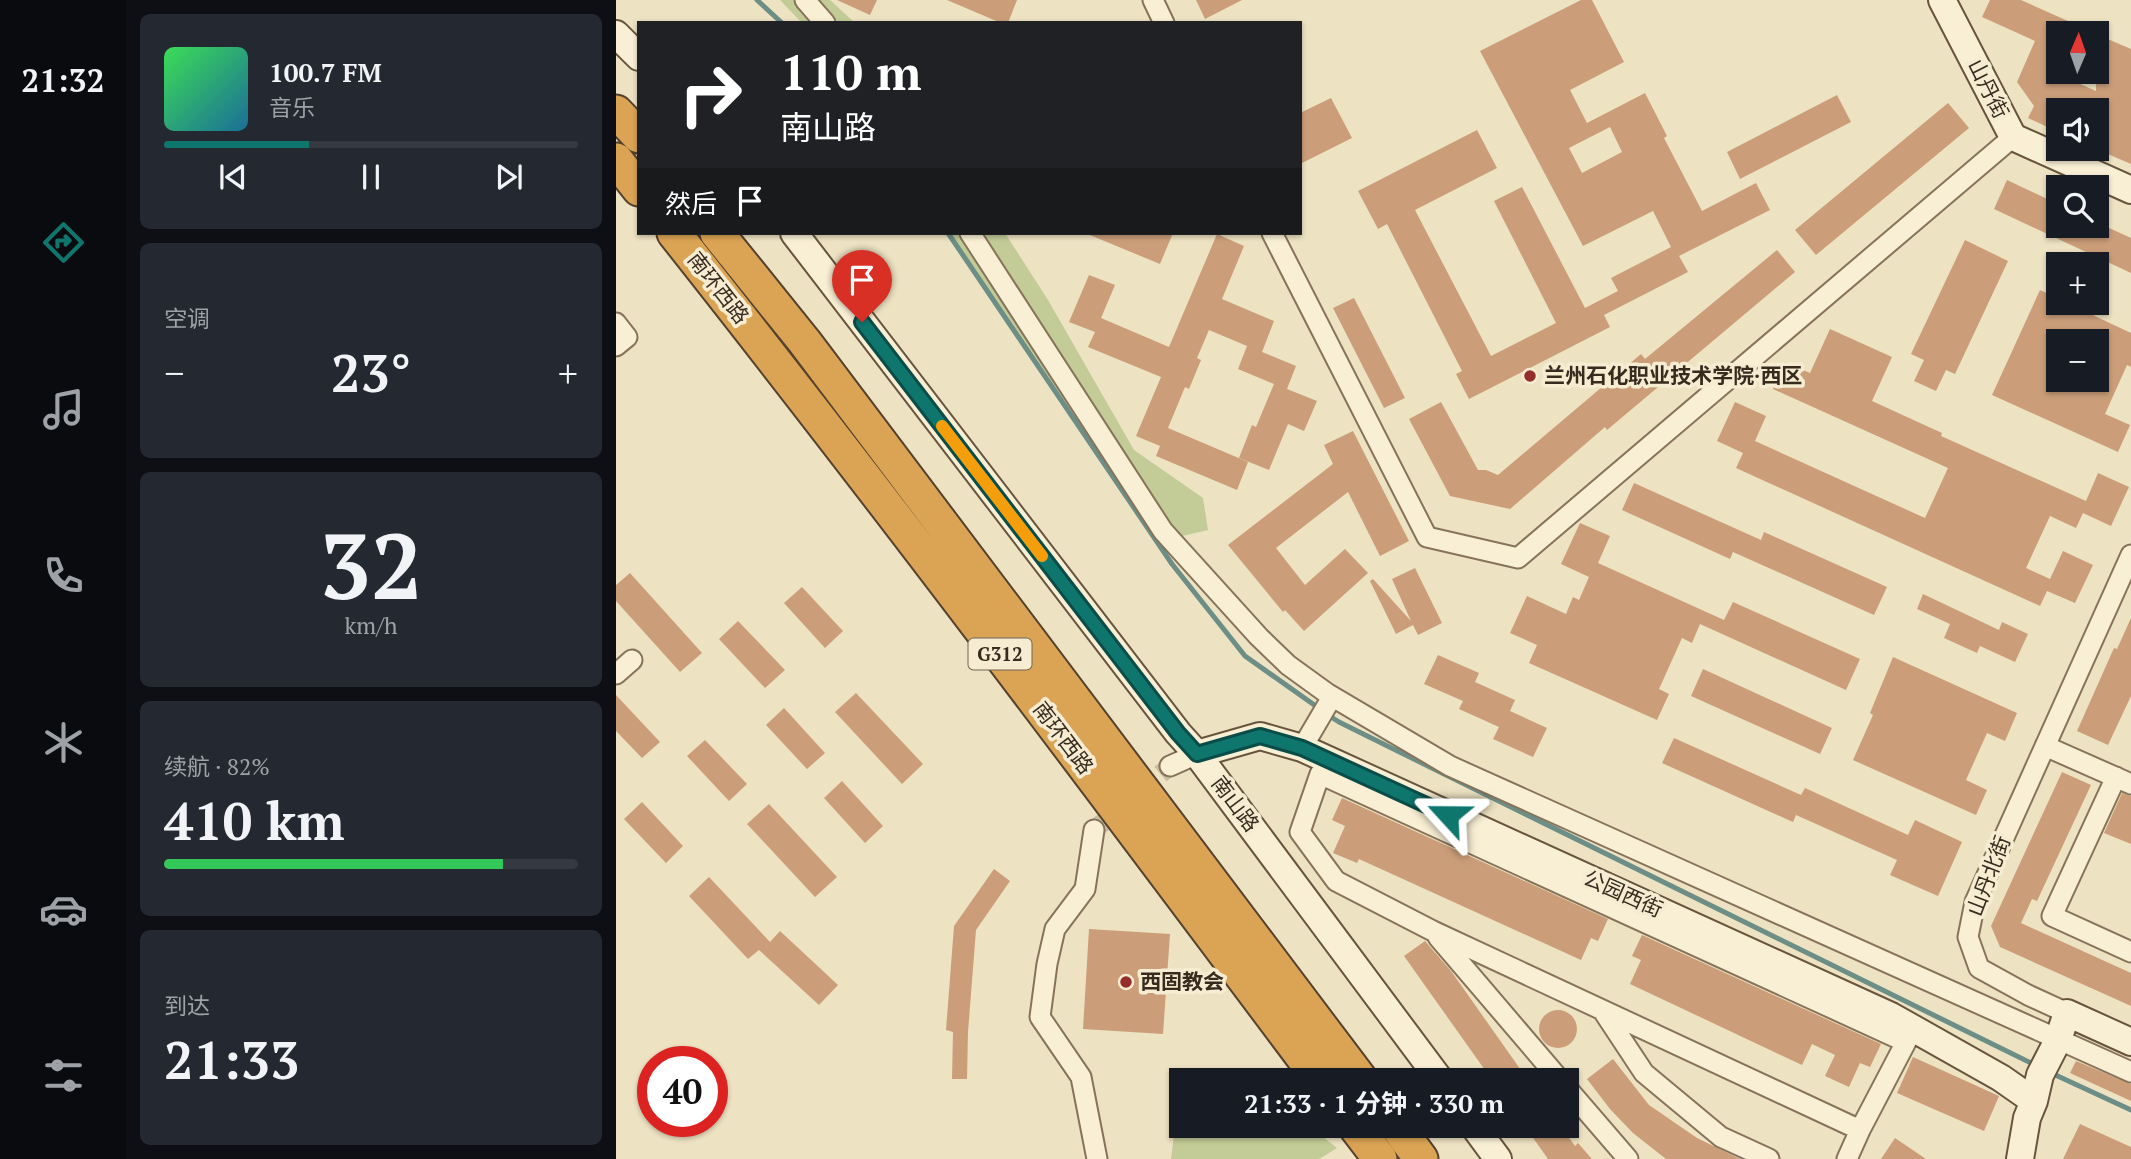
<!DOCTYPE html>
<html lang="zh">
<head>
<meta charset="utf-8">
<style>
  :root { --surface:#171b24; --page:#242831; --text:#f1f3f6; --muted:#9ea1a6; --line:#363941; --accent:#0f766e }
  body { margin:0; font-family:"PT Serif","Noto Sans SC",serif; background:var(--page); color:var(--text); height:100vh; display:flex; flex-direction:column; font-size:26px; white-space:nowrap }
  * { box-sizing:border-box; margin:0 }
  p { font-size:23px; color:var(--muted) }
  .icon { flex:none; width:38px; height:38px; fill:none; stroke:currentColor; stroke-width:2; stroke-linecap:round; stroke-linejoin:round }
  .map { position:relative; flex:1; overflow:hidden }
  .details { display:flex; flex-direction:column; gap:14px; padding:14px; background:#0d0f14; width:490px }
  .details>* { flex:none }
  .top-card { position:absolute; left:21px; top:21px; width:665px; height:214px; border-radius:0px; box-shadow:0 2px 5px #0004; background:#202124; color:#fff; overflow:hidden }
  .needle { width:46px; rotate:2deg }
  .controls { position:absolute; left:1430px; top:21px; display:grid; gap:14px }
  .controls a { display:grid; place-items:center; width:63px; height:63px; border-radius:0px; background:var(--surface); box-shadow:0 2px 5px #0004; font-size:35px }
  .speed { position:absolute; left:21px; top:1046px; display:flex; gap:14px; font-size:35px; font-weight:700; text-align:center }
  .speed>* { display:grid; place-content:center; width:91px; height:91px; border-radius:50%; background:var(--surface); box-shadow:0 2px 5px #0004; line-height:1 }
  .speed .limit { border:10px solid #d22; background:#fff; color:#111 }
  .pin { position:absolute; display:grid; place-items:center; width:60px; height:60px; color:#fff; margin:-72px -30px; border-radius:50% 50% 50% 0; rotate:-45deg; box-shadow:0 0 7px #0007 }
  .pin .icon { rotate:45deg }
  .me { position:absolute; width:77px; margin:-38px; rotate:294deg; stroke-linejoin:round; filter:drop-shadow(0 0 5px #0008) }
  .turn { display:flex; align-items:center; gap:24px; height:147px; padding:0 28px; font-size:32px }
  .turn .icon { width:91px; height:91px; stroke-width:2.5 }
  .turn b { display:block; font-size:49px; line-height:60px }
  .then { display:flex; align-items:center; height:66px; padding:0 28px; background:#0003; gap:14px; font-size:26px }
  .big { font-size:52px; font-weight:700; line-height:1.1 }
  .details .card { flex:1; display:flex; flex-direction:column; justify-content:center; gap:10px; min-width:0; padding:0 24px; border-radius:10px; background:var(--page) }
  .details .dial { align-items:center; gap:0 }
  .dial b { font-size:91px; line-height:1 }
  .song { display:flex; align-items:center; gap:21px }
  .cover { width:84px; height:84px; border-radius:10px; background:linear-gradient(135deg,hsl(130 70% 55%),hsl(200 70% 35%)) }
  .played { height:7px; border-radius:4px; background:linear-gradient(90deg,var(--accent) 35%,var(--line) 35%) }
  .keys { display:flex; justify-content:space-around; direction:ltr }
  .heat { display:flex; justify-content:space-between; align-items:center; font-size:38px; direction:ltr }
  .charge { height:10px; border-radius:5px; background:linear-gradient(90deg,#34c759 82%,var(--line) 0) }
  .trip { position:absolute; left:553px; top:1068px; width:410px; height:70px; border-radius:0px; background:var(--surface); box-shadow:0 2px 5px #0004; font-weight:700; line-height:70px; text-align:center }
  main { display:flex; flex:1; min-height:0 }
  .tabs { display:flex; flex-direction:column; width:126px; justify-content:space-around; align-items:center; background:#090b0e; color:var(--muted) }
  .tabs .icon { width:49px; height:49px }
  .tabs .current { color:var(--accent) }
  .tabs b { font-size:32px; color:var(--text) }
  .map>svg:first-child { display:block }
  .green { fill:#c3cb96 }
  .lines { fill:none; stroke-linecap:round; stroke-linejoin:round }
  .stream { stroke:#6c8e86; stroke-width:5 }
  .building { fill:#cb9e79; fill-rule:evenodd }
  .street-tunnel { stroke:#c9bda1; stroke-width:19; stroke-dasharray:19 10; stroke-linecap:butt }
  .street-casing { stroke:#87735a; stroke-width:23 }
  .secondary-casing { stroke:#68543d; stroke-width:30 }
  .highway-casing { stroke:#54412e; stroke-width:37 }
  .street { stroke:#f8efd5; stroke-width:19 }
  .secondary { stroke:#f8efd5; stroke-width:26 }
  .highway { stroke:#dba454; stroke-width:33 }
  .route-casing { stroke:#0a4d48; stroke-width:18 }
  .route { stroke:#0f766e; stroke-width:12 }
  .slow { stroke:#f59e0b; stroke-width:12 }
  .poi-dot { fill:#952e2b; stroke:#f5ecd2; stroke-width:2.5 }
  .labels { text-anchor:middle; stroke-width:7; stroke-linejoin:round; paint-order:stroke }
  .shield { fill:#f5ecd2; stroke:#706554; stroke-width:2 }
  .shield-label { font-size:19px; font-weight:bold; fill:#372b1e }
  .street-label { font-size:21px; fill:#372b1e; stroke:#f5ecd2 }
  .poi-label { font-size:21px; font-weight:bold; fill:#372b1e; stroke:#f5ecd2; text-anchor:start }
</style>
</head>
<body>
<main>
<nav class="tabs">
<b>21:32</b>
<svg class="icon current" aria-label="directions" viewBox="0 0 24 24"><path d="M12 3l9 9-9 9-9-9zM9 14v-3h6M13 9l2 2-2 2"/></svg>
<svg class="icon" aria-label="music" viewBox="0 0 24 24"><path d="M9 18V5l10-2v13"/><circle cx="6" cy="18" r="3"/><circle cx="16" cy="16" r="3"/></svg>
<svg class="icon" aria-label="phone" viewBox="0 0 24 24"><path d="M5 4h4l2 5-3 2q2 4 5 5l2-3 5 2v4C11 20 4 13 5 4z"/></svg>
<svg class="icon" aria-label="climate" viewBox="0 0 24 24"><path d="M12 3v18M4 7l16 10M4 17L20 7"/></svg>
<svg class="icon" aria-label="car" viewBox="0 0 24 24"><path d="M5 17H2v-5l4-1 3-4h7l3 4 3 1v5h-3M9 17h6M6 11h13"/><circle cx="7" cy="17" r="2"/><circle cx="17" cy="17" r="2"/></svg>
<svg class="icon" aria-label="filters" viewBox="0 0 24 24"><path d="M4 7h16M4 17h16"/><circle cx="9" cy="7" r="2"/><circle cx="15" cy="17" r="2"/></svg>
</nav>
<section class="details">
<div class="card">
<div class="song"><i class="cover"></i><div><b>100.7 FM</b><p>音乐</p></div></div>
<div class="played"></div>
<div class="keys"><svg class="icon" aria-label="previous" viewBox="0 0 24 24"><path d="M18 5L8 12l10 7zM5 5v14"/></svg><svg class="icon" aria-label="pause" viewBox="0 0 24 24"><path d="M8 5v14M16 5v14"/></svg><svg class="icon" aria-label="next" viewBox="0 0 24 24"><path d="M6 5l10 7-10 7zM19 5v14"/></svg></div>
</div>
<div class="card"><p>空调</p>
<div class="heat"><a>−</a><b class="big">23°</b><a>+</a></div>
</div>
<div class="card dial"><b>32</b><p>km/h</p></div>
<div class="card"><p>续航 · 82%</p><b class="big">410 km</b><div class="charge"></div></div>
<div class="card"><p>到达</p><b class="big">21:33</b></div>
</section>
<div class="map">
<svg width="1515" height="1159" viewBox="0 0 1515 1159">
  <rect width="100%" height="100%" fill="#ede2c2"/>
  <path class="green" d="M 164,0 L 214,0 L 239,23 L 186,23 Z
    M 333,233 L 389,233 L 432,300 L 518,450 L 587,498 L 592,530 L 545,541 Z
    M 565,1116 L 565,1125 L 692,1125 L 721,1148 L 703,1159 L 555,1159 L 560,1121 Z"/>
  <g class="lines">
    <path class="stream" d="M 141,0 L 166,23
      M 332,233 L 556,564 L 629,656 L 704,709
      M 712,715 L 723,722 L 822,771 L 1421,1066
      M 1433,1072 L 1515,1110"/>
  </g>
  <path class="building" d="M 221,0 L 261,0 L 254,15 Z
    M 331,0 L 401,0 L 392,23 L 385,23 Z
    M 580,0 L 626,0 L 589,19 Z
    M 965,0 L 976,0 L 1008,62 L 954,90 L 971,123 L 1029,93 L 1051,136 L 1048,138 L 1086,211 L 1140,183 L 1154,210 L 1063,256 L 1072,272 L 988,315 L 994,327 L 853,399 L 840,374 L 846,371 L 771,224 L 762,229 L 742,191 L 861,130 L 881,168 L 799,210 L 875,356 L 940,323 L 878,201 L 906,187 L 969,308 L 1002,291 L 995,278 L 1055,247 L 1037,211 L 967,246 L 864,51 ZM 994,127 L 1006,152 L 966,173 L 953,148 Z
    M 1374,0 L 1405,0 L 1479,33 L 1442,33 L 1442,74 L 1480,91 L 1480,34 L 1515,49 L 1515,164 L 1480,149 L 1480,110 L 1442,110 L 1442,132 L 1412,118 L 1418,106 L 1401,82 L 1419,41 L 1366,17 Z
    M 1221,95 L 1235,122 L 1124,179 L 1111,152 Z
    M 715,98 L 736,138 L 684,164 L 684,113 Z
    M 1332,103 L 1353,128 L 1200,255 L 1179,230 Z
    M 1391,180 L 1442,204 L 1442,226 L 1480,226 L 1480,222 L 1515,238 L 1515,273 L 1378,209 Z
    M 469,233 L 557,233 L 544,264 Z
    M 601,234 L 628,246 L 606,299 L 658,321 L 646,352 L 680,366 L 671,389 L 701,401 L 688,431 L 672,424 L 653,470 L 623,458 L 636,425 L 640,427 L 658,384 L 622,369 L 631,346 L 593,330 L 581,358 L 585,360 L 573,389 L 569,387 L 552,428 L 632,462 L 621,490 L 540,456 L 544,446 L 520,436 L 545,377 L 472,347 L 479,332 L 453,322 L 473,275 L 499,285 L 485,318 L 553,347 Z
    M 1349,240 L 1392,261 L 1339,374 L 1330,370 L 1320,391 L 1298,381 L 1308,360 L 1295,354 Z
    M 1161,250 L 1179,272 L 991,430 L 989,427 L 894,509 L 834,496 L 793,419 L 825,402 L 862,470 L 870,470 L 882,475 L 1025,354 L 1029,359 Z
    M 1424,290 L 1442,298 L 1442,303 L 1451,303 L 1515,333 L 1515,367 L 1511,365 L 1489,414 L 1514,425 L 1502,452 L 1376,395 ZM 1442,332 L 1461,341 L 1480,341 L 1480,380 L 1442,380 Z
    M 738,298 L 789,398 L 768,408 L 717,308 Z
    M 1214,329 L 1276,357 L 1256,401 L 1326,433 L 1325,436 L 1470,501 L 1482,473 L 1513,487 L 1495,526 L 1467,513 L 1460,528 L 1434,516 L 1410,568 L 1434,579 L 1447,551 L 1477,565 L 1459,603 L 1431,591 L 1424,606 L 1120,468 L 1127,453 L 1101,441 L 1119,402 L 1150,416 L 1139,441 L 1309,518 L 1332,468 L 1157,389 L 1169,362 L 1194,373 Z
    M 737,431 L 793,541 L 764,556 L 732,492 L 660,548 L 689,585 L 729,549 L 752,573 L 688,631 L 669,610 L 667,612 L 612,545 L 717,464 L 708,445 Z
    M 1018,483 L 1145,540 L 1148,532 L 1271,587 L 1258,615 L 1117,552 L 1114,559 L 1006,510 Z
    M 964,523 L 994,536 L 982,563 L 1108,620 L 1117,602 L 1244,659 L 1230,690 L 1084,624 L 1076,643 L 1066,638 L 1043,689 L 1053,694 L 1041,720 L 913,663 L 921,645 L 894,633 L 911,596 L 950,614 L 957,597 L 963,600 L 973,577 L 945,564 Z
    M 799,568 L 826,623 L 802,635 L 797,625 L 780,634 L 754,581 L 757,579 L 795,621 L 776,579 Z
    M 14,573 L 86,653 L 64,672 L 0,601 L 0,585 Z
    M 186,587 L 227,631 L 209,648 L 168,603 Z
    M 1307,594 L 1383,630 L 1386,622 L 1412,634 L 1399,662 L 1364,646 L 1361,653 L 1328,638 L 1334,624 L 1301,609 Z
    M 1515,618 L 1515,696 L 1492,745 L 1461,731 L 1498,648 L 1501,649 Z
    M 122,621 L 169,670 L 149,688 L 103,639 Z
    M 822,655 L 863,673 L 859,682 L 899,700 L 894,711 L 931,728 L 917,757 L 877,739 L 883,727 L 843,709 L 847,701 L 808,684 Z
    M 1277,657 L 1401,713 L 1389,741 L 1371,733 L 1350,780 L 1371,790 L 1360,815 L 1237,760 L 1257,715 L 1254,713 Z
    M 1087,669 L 1216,728 L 1204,754 L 1075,696 Z
    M 240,693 L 307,764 L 286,784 L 219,712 Z
    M 0,695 L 44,742 L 26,758 L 0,731 Z
    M 168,708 L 209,753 L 191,769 L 150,725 Z
    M 1058,738 L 1185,795 L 1189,788 L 1292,835 L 1299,820 L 1346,842 L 1322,896 L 1274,875 L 1281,860 L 1180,815 L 1177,822 L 1046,763 Z
    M 89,740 L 131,784 L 113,801 L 71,756 Z
    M 1446,772 L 1475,785 L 1421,901 L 1416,899 L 1405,923 L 1515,973 L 1515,1006 L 1384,947 L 1375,926 Z
    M 226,781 L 267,826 L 249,843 L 208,798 Z
    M 1506,793 L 1515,796 L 1515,844 L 1488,833 Z
    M 726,798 L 992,919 L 982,941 L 975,938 L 965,960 L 743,859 L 741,863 L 717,853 L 729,826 L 716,820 Z
    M 26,802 L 67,846 L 50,863 L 8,819 Z
    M 153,804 L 221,877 L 199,897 L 131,824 Z
    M 378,869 L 394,881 L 360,930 L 352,1032 L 351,1079 L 336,1079 L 337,1032 L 330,1030 L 338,926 Z
    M 93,877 L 154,942 L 164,931 L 222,985 L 203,1005 L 143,950 L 132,959 L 73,896 Z
    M 473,929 L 554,934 L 547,1034 L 467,1029 Z
    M 1026,935 L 1265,1044 L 1254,1067 L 1244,1063 L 1233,1087 L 1209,1076 L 1219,1055 L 1196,1044 L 1186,1065 L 1014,984 L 1025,960 L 1016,956 Z
    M 809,941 L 835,971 L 912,1080 L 876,1080 L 788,956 Z
    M923 1029a19 19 0 1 1 38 0a19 19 0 1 1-38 0Z
    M 1297,1057 L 1383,1096 L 1368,1131 L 1281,1093 Z
    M 997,1059 L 1033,1105 L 1081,1138 L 1124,1159 L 1050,1159 L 1017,1133 L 994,1109 L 971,1079 Z
    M 1460,1061 L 1515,1084 L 1515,1101 L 1454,1073 Z
    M 1464,1124 L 1515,1147 L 1515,1159 L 1447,1159 Z
    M 908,1125 L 944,1125 L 959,1146 L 962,1143 L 976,1159 L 932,1159 Z
    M 1279,1138 L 1310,1159 L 1265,1159 Z"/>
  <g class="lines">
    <path class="street-tunnel" d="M 478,830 L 554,766"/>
    <defs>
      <path id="street" d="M 189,0 L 209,23
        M 537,0 L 548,23
        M 354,233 L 547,531 L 643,637 L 672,665 L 712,694 L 834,766 L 1515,1072
        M 656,233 L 811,537 L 902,558 L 1397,137
        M 0,323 L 11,337 L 0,346
        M 0,674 L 16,660
        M 1429,746 L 1515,784
        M 686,748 L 716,697
        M 554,766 L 581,754
        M 1500,777 L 1436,916 L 1515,952
        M 478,830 L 469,889 L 439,929 L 431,964 L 424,1017 L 465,1077 L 481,1159
        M 822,937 L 944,1080
        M 987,1011 L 1028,1073 L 1105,1137 L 1153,1159
        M 1451,1013 L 1412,995 L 1363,968 L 1352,937 L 1359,902 L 1515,555
        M 1290,1042 L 1244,1130 L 817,931 L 720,881 L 684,832 L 704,774 L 1290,1042 L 1297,1028
        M 950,1087 L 1012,1159
        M 1231,1159 L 1244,1130"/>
      <path id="secondary" d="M 1326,0 L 1397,137 L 1515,190
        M 0,34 L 23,57
        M 178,233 L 562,733 L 581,754 L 824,1080
        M 581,754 L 644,736 L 686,748 L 1275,1016 L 1385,1078 L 1418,1101
        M 857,1125 L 882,1159
        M 1404,1159 L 1411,1118 L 1418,1101 L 1424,1075 L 1442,1040 L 1451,1013 L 1515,1042"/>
      <path id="highway" d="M 0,112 L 23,136
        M 0,160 L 23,189
        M 58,233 C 278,511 491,796 704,1080
        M 101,233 L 188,341 L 745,1080
        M 738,1125 L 764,1159
        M 780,1125 L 805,1159"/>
    </defs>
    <use href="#street" class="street-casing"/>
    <use href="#secondary" class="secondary-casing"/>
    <use href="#highway" class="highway-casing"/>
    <use href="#street" class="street"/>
    <use href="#secondary" class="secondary"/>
    <use href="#highway" class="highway"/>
  </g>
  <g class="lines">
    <defs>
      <path id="route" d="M 246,322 L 562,733 L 581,754 L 644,736 L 686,748 L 832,815"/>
    </defs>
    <use href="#route" class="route-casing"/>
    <use href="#route" class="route"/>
    <path class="slow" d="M 326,426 L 426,556"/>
  </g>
  <g class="poi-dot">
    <circle cx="914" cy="376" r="7"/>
    <circle cx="510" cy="982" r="7"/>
  </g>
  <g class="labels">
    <rect class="shield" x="352.5" y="638.5" width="63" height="31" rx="5"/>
    <g class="shield-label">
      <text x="384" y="661">G312</text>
    </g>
    <g class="street-label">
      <text transform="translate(1372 89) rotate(63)" y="7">山丹街</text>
      <text transform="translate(102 288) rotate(52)" y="7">南环西路</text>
      <text transform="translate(447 738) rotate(53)" y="7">南环西路</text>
      <text transform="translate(619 804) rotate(53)" y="7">南山路</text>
      <text transform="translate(1373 876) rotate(-69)" y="7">山丹北街</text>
      <text transform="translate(1007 894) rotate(24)" y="7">公园西街</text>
    </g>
    <g class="poi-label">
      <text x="928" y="383">兰州石化职业技术学院·西区</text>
      <text x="524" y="989">西固教会</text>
    </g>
  </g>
</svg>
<div class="controls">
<a><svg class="needle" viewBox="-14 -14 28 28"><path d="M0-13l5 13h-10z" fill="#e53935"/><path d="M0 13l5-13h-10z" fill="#9ea1a6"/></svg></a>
<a><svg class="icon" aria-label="sound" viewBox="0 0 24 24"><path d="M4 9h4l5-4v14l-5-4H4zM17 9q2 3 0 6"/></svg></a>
<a><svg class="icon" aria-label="search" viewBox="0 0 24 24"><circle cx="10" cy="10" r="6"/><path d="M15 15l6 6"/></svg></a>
<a>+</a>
<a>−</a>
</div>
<div class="speed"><div class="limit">40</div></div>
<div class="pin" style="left:246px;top:322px;background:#d93025"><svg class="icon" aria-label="arrive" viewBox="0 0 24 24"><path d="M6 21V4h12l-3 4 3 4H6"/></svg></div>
<svg class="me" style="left:832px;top:815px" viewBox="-20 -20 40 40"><path d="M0-17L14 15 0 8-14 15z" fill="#0f766e" stroke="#fff" stroke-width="4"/></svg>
<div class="trip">21:33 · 1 分钟 · 330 m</div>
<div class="top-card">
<div class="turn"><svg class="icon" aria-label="right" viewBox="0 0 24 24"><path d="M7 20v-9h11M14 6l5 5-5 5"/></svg><div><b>110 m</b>南山路</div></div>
<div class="then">然后<svg class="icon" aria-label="arrive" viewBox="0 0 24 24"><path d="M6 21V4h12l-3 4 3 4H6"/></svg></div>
</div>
</div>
</main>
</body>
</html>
